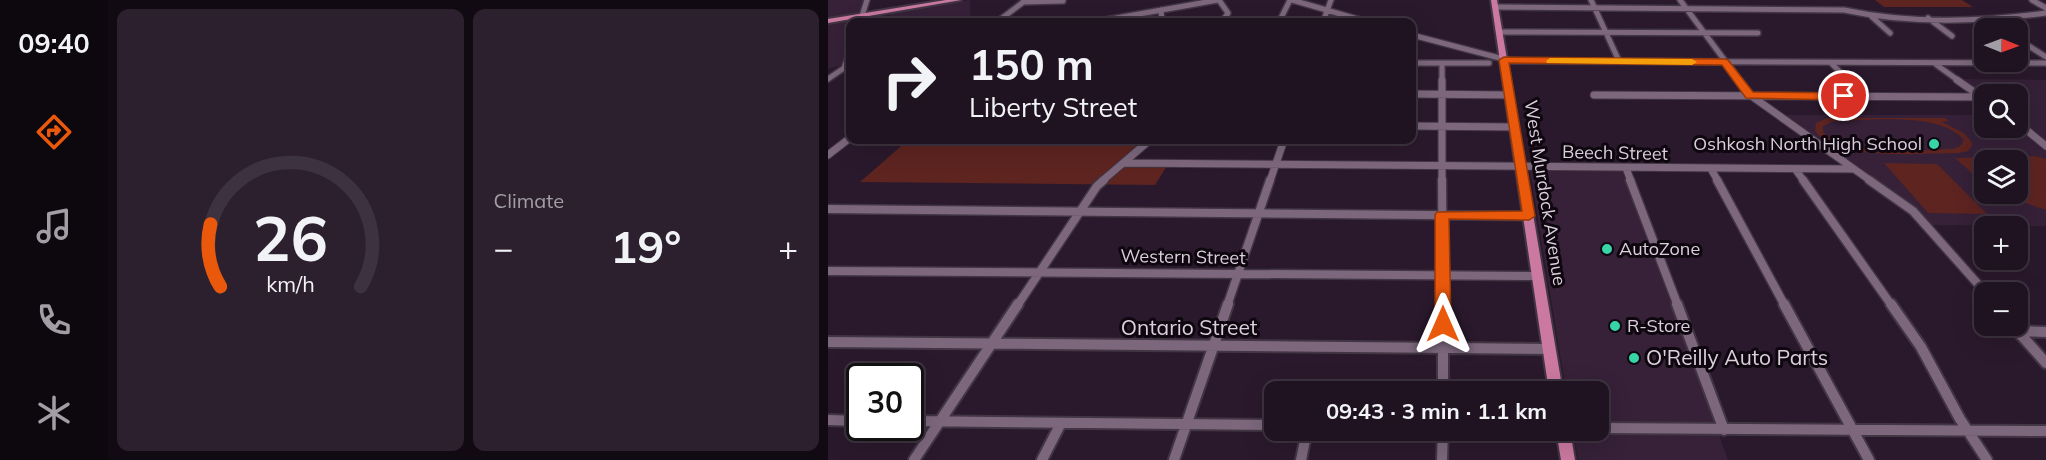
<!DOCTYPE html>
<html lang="en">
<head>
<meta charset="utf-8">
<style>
  :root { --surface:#201321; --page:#2d202e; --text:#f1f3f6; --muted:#a29ea5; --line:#3d323f; --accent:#ea580c }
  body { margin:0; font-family:Mulish,sans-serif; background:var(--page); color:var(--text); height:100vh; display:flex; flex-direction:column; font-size:22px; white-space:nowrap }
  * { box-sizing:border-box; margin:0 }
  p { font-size:20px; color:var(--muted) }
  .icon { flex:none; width:33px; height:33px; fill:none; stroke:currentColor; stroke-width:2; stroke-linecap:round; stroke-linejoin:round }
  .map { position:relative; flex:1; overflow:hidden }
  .panel { display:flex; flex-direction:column; gap:9px; padding:9px; background:#120a12; width:720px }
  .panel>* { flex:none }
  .hud { position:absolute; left:18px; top:18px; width:570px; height:126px; border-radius:12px; box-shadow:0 6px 24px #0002,0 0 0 2px var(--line); background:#201321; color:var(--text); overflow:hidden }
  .needle { width:39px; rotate:91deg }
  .controls { position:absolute; left:1146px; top:18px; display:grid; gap:12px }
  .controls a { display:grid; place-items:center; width:54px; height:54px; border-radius:12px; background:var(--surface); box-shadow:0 6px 24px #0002,0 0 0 2px var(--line); font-size:30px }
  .speed { position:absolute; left:18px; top:363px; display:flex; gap:12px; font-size:30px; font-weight:700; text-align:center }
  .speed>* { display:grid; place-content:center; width:78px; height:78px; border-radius:50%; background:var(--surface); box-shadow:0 6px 24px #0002,0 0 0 2px var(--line); line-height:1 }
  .speed .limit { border:3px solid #111; border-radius:9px; background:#fff; color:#111 }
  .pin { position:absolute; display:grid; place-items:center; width:51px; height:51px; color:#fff; margin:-26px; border:3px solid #fff; border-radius:50%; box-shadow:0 2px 6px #0007 }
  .me { position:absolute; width:66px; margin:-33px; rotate:0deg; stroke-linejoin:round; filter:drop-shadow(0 0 4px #0008) }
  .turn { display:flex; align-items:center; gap:21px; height:126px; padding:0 24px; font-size:27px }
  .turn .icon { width:78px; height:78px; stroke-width:2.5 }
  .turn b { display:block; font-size:42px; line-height:51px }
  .big { font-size:45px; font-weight:700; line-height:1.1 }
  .panel .widget { flex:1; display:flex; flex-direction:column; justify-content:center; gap:9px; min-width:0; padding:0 21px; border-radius:12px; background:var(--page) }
  .panel .dial { align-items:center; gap:0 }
  .dial svg { height:156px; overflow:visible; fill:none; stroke:var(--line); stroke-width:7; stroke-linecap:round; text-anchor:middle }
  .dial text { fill:var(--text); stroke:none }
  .heat { display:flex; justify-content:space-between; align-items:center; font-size:33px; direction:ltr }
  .panel .tiles { flex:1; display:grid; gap:9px; grid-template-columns:repeat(2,1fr) }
  .trip { position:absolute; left:436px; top:381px; width:345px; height:60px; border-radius:12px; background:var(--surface); box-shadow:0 6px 24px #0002,0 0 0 2px var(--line); font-weight:700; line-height:60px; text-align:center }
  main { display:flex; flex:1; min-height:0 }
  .dock { display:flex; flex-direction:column; width:108px; justify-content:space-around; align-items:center; background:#0d080d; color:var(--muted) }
  .dock .icon { width:42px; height:42px }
  .dock .current { color:var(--accent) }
  .dock b { font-size:27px; color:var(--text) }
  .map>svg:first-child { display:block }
  .built { fill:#362138; fill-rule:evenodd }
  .green { fill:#5d2420; fill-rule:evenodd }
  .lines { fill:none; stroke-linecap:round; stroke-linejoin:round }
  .minor-far3-casing { stroke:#423544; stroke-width:8 }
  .minor-far2-casing { stroke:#423544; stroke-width:9 }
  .minor-far1-casing { stroke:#423544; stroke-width:11 }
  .minor-casing { stroke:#423544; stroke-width:14 }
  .major-casing { stroke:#423544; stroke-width:4 }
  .minor-far3 { stroke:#7c677d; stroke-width:5 }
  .minor-far2 { stroke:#7c677d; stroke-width:7 }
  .minor-far1 { stroke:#7c677d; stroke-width:8 }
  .minor { stroke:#7c677d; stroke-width:10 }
  .major { fill:#cb79a0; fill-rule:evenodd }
  .route { fill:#ea580c; stroke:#983908; stroke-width:1.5 }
  .slow { fill:#f59e0b }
  .poi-dot { fill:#36d4a7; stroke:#0e070f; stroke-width:2 }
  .labels { text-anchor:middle; stroke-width:6; stroke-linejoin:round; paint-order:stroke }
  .poi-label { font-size:18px; fill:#dbcfdc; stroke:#0e070f; text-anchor:start }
  .street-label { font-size:18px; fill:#dbcfdc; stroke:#0e070f }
  .near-street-label { font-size:21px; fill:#dbcfdc; stroke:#0e070f }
  .near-poi-label { font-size:21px; fill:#dbcfdc; stroke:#0e070f; text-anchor:start }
</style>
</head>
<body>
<main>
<nav class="dock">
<b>09:40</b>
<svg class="icon current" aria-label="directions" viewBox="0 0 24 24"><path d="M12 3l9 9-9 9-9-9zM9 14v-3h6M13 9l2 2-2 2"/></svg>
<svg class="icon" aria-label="music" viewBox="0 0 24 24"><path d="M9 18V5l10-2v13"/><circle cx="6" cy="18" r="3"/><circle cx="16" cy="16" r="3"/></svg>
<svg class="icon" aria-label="phone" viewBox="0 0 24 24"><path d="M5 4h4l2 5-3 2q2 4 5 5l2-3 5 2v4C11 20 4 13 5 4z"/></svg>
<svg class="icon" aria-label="climate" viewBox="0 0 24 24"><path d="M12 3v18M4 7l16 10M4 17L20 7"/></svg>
</nav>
<section class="panel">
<div class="tiles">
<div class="widget dial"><svg viewBox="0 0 100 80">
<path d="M14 69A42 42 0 1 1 86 69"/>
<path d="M14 69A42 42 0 0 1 9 37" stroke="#ea580c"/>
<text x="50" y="56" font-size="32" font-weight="700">26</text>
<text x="50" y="72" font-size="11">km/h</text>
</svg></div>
<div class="widget"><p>Climate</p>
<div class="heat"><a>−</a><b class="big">19°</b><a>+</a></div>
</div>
</div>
</section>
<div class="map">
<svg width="1218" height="460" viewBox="0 0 1218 460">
  <rect width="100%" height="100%" fill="#2a192c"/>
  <path class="built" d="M 0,0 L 38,0 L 29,22 L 22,22 L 22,42 L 14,65 L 0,69 Z
    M 142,0 L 142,22 L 60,22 L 63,12 Z
    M 1133,79 L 1218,80 L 1218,226 L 1103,225 L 1088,209 L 953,115 L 1156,115 L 1156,128 L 1190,128 L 1190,94 L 1156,95 ZM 1156,160 L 1190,160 L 1190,194 L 1156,194 Z
    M 702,170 L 796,171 L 900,460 L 750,460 L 745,431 L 771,430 L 771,392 L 738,391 Z"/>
  <path class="green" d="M 1047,0 L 1134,0 L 1145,7 L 1056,7 Z
    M 999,118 L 1117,118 L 1121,121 L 1114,122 L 1136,133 L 1145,144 L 1140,151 L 1131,153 C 1095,153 1008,162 987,131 L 988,123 ZM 1006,121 C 1041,121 1109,111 1135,139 L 1135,142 L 1132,146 L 1125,149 C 1092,149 1019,158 995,132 L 995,126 Z
    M 79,141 L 316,143 L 289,165 L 339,166 L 327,185 L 32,182 Z
    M 1207,156 L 1218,159 L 1218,210 L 1172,194 L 1190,194 L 1190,160 L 1156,160 L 1156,184 L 1127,158 Z
    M 1056,163 L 1109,164 L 1159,214 L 1100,213 Z"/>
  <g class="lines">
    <defs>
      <path id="minor-far3" d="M 391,0 L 400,13 L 394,22
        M 464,0 L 540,22
        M 763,0 L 791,61
        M 852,0 L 912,81
        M 1204,0 L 1218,8
        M 195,2 L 235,1
        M 667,7 L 1016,10 C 1081,24 1152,22 1218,13
        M 333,10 L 334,22
        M 1044,17 L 1062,33
        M 1100,18 L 1124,36
        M 1159,19 L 1174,28
        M 32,22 L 39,0
        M 169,22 L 198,0
        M 266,22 L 390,0
        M 451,22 L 462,0
        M 495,22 L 503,0
        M 671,32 L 930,33
        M 584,35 L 683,61 L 1218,63
        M 1190,39 L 1218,57
        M 584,63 L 661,63
        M 614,63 L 614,81
        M 1003,63 L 1021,81
        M 1106,63 L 1131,81
        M 0,79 L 16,68 L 22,51"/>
      <path id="minor-far2" d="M 614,80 L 614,181
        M 911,80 L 922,95 L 1043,181
        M 1020,80 L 1037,97
        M 1129,80 L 1152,96
        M 584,94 L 682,95
        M 766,95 L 1153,97
        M 1190,123 L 1218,146
        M 584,126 L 687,127
        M 0,155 L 22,138
        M 296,163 L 1026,169
        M 798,168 L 803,181
        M 883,169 L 890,181
        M 967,169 L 976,181
        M 274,181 L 322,140
        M 442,181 L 456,140"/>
      <path id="minor-far1" d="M 614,180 L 615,306
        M 802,180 L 850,306
        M 889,180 L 957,306
        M 975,180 L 1064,306
        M 1041,180 L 1085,211 L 1157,292
        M 0,209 L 701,216
        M 0,271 L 710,276
        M 189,306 L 269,186 L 276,180
        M 399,306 L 442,180"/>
      <path id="minor" d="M 615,304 L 615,392
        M 849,304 L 896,430
        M 956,304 L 1041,460
        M 1063,304 L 1093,347 L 1132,419 L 1159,460
        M 1185,326 L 1218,363
        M 1191,331 L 1218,332
        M 0,342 L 721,349
        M 0,420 L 32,421
        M 82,421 L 447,425
        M 771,428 L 1218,431
        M 86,460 L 190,304
        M 214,460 L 233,423
        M 346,460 L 400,304
        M 473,460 L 479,430
        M 614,460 L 615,430"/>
      <path id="major" d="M 118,0 L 133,0 L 0,23 L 0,19 Z
        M 663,0 L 669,0 L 735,392 L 721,392 Z
        M 728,430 L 742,430 L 747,460 L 733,460 Z"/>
    </defs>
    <use href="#minor-far3" class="minor-far3-casing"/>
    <use href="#minor-far2" class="minor-far2-casing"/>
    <use href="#minor-far1" class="minor-far1-casing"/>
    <use href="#minor" class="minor-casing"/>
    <use href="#major" class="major-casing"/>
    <use href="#minor-far3" class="minor-far3"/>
    <use href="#minor-far2" class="minor-far2"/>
    <use href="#minor-far1" class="minor-far1"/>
    <use href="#minor" class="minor"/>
    <use href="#major" class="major"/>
  </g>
  <path class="route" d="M 676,57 L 897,59 L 900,60 L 925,92 L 1016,93 L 1021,96 L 1016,100 L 918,98 L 894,65 L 681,63 L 707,216 L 701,220 L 621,219 L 623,324 L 621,328 L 609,328 L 607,324 L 607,215 L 609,212 L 694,211 L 671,60 Z"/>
  <path class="slow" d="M 722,58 L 864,59 L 869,62 L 864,65 L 719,63 L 718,61 Z"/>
  <g class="poi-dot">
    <circle cx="1106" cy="144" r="6"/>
    <circle cx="779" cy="249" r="6"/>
    <circle cx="787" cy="326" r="6"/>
    <circle cx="806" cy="358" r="6"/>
  </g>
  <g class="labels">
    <g class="poi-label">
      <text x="1094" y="150" text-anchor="end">Oshkosh North High School</text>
      <text x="791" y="255">AutoZone</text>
      <text x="799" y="332">R-Store</text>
    </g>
    <g class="street-label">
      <text transform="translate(787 153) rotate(1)" y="6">Beech Street</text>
      <text transform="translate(717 193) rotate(81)" y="6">West Murdock Avenue</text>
      <text transform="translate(355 257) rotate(1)" y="6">Western Street</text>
    </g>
    <g class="near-street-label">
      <text x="361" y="335">Ontario Street</text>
    </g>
    <g class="near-poi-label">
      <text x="818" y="365">O'Reilly Auto Parts</text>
    </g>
  </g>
</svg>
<div class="controls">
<a><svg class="needle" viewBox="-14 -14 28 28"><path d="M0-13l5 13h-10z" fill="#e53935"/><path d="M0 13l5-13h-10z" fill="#a29ea5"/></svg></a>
<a><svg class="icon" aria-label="search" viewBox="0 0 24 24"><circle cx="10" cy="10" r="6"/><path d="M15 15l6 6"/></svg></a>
<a><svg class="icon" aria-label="layers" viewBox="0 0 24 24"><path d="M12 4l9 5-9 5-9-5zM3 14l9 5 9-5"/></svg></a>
<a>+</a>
<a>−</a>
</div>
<div class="speed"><div class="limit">30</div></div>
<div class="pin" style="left:1016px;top:96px;background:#d93025"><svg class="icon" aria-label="arrive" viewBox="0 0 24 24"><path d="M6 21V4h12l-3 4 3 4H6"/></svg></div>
<svg class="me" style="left:615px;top:324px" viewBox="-20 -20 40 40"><path d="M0-17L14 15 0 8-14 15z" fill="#ea580c" stroke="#fff" stroke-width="4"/></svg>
<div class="trip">09:43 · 3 min · 1.1 km</div>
<div class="hud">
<div class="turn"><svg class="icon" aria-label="right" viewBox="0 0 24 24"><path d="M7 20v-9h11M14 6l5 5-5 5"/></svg><div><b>150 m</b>Liberty Street</div></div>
</div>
</div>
</main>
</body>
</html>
